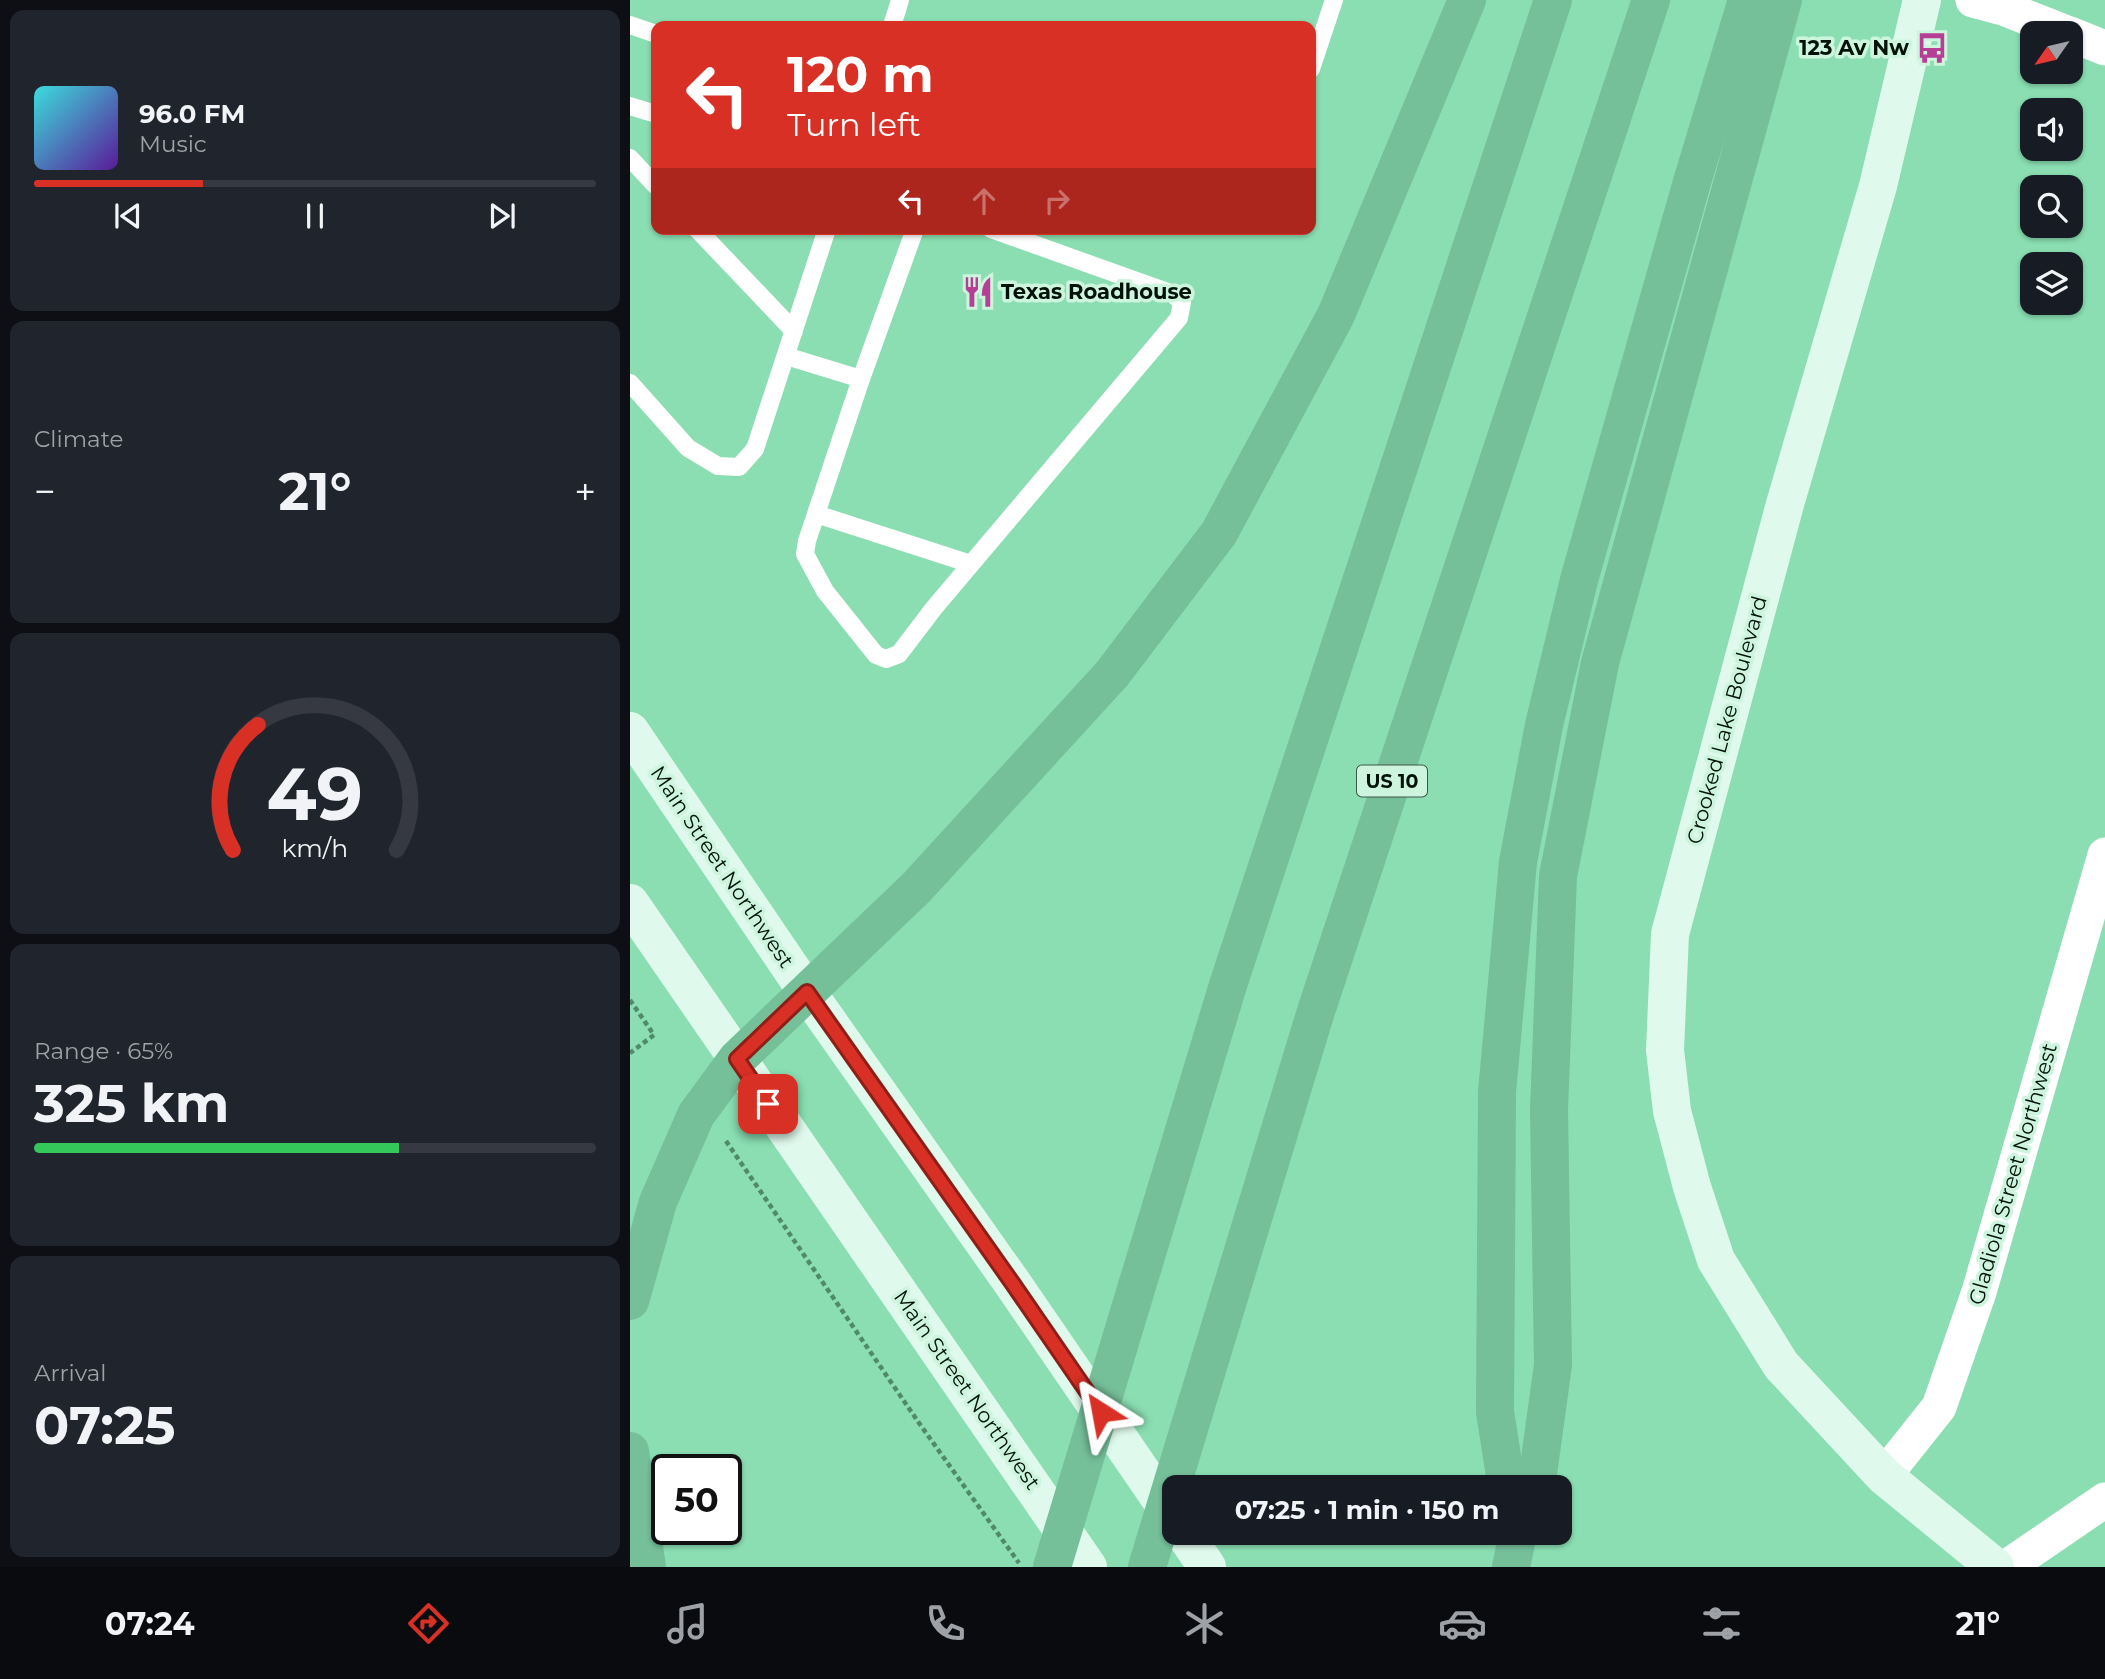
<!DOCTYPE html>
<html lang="en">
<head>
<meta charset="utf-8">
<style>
  :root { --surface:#171b24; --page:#20242c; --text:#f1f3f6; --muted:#9ea1a6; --line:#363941; --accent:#d93025 }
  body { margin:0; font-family:Montserrat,sans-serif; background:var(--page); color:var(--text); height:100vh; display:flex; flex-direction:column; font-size:26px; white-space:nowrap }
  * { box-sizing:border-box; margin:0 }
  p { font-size:23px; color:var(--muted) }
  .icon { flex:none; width:38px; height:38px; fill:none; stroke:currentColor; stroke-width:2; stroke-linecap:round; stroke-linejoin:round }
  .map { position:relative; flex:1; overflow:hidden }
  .details { display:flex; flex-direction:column; gap:10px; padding:10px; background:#0d0f14; width:630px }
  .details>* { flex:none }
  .guide { position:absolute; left:21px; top:21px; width:665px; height:214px; border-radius:14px; box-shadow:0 2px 5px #0004; background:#d93025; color:#fff; overflow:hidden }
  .needle { width:46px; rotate:236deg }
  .tools { position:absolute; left:1390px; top:21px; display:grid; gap:14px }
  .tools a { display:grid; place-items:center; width:63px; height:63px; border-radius:14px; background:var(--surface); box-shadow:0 2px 5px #0004; font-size:35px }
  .speed { position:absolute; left:21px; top:1454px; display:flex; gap:14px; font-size:35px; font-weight:700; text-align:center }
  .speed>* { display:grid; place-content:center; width:91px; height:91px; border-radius:50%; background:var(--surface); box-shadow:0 2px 5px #0004; line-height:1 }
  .speed .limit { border:4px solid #111; border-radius:10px; background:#fff; color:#111 }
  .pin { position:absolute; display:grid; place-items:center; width:60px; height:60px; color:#fff; margin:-30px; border-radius:14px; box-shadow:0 4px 10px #0006 }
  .me { position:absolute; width:77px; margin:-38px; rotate:326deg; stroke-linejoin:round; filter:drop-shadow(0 0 5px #0008) }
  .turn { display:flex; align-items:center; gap:24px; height:147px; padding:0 21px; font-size:32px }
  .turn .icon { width:91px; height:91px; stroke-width:2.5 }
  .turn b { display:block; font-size:49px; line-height:60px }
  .lanes { display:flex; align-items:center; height:66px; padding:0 21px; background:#0003; justify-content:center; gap:35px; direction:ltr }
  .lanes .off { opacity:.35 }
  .big { font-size:52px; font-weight:700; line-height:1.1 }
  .details .tile { flex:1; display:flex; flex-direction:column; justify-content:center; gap:10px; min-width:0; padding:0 24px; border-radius:14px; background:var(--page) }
  .details .dial { align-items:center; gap:0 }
  .dial svg { height:182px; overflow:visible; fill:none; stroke:var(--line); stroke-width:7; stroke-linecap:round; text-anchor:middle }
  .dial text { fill:var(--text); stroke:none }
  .song { display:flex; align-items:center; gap:21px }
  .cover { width:84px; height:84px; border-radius:10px; background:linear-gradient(135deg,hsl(180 70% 55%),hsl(270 70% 35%)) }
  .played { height:7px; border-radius:4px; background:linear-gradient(90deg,var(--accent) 30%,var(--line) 30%) }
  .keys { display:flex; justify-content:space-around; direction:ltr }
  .heat { display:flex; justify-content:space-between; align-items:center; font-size:38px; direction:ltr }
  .charge { height:10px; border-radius:5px; background:linear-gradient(90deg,#34c759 65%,var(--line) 0) }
  .trip { position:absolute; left:532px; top:1475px; width:410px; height:70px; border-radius:14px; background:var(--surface); box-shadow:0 2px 5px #0004; font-weight:700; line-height:70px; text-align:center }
  .tab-bar { display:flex; height:112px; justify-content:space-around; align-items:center; background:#090b0e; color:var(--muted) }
  .tab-bar .icon { width:49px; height:49px }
  .tab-bar .on { color:var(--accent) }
  .tab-bar b { font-size:32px; color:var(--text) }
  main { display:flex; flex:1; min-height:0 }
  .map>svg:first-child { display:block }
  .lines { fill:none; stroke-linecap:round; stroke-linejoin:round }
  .path { stroke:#518a6b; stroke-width:4.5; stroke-dasharray:5 3.5; stroke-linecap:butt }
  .lane { stroke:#fff; stroke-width:18 }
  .street { stroke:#fff; stroke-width:35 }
  .secondary { stroke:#dffaec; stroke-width:38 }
  .highway { stroke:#75bf99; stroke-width:38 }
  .route-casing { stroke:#8d1f18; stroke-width:18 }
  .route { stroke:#d93025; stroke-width:12 }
  .labels { text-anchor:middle; stroke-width:7; stroke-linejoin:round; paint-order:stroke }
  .shield { fill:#cdf5de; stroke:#3e5648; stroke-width:2 }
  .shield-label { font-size:19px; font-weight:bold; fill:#001207 }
  .poi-label { font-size:21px; font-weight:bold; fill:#001207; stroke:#cdf5de; text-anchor:end }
  .street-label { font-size:21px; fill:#001207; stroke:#cdf5de }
</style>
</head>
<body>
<main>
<section class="details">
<div class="tile">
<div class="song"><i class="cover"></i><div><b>96.0 FM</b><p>Music</p></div></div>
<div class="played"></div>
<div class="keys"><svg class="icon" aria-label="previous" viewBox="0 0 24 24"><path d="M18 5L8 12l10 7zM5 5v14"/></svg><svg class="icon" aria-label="pause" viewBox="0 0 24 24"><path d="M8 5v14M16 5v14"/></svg><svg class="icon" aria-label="next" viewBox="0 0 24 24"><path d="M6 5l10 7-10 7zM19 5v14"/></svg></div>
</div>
<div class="tile"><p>Climate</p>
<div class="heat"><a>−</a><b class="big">21°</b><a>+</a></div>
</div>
<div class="tile dial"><svg viewBox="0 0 100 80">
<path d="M14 69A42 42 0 1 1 86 69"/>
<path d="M14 69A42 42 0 0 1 25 14" stroke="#d93025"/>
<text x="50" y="56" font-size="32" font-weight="700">49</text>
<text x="50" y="72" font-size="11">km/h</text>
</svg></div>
<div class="tile"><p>Range · 65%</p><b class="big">325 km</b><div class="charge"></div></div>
<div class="tile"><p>Arrival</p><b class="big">07:25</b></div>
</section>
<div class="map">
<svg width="1475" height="1567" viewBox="0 0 1475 1567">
  <rect width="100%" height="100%" fill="#8adeb2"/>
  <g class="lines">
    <path class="path" d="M 0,1000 L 24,1035 L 0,1053
      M 96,1141 L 289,1423 L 389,1563"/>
    <path class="lane" d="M 0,25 L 26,34
      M 262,26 L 270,0
      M 681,69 L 704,0
      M 0,106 L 26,114
      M 0,158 L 26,186
      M 67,229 L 164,331
      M 156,356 L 231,379 L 177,541 L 175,554 L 195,591 L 246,655 L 256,659 L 269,654 L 304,608 L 549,318 L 552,302 L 543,294 L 361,229
      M 231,379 L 285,229
      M 0,383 L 58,448 L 88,466 L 109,467 L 125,449 L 197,229
      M 186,514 L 341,564"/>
    <path class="street" d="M 1343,0 L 1373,8 L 1437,33
      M 1440,34 L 1475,48
      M 1254,1476 L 1309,1407 L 1349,1292 L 1475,855
      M 1377,1567 L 1475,1500"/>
    <path class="secondary" d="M 1292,0 L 1248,186 L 1155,504 L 1040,934 L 1035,1050 L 1042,1111 L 1062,1187 L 1086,1260 L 1151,1365 L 1254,1476 L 1365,1567
      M 0,731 L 177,992 L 383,1284 L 544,1519
      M 0,903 L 458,1567
      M 554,1533 L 577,1567"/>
    <path class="highway" d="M 0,1301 L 28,1202 L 66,1115 L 107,1059 L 286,888 L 482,674 L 589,533 L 706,315 L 837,0
      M 0,1451 L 17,1567
      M 877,1488 L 865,1412 L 867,1092 L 888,862 L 914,725 L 949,580 L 1062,182 L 1117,0
      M 906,1488 L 923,1365 L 919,1110 L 928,876 L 970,663 L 1153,0
      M 422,1567 L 598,985 L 923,0
      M 517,1567 L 686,1011 L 1021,0
      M 881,1567 L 888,1533"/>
  </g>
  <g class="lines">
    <defs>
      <path id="route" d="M 138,1104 L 107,1059 L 177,992 L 383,1284 L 471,1412"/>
    </defs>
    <use href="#route" class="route-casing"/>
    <use href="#route" class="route"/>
  </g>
  <defs>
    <symbol id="bus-bare" viewBox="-9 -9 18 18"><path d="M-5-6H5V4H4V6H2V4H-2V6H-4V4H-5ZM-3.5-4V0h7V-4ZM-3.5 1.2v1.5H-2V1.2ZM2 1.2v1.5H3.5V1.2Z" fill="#b63f95" stroke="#cdf5de" stroke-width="2.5" paint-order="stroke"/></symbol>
    <symbol id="restaurant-bare" viewBox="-9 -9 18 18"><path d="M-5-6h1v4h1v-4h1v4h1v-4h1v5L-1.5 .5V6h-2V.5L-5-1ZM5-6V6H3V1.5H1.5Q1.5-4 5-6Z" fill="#b63f95" stroke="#cdf5de" stroke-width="2.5" paint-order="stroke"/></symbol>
  </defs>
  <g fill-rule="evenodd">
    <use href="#bus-bare" x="1280" y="26" width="44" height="44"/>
    <use href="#restaurant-bare" x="326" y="270" width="44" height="44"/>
  </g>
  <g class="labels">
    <rect class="shield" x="727" y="765.5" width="70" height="31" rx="5"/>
    <g class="shield-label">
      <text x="762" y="788">US 10</text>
    </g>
    <g class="poi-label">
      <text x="1279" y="55">123 Av Nw</text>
      <text x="371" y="299" text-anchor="start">Texas Roadhouse</text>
    </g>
    <g class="street-label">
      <text transform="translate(1097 720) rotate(-75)" y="7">Crooked Lake Boulevard</text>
      <text transform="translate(92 867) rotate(56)" y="7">Main Street Northwest</text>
      <text transform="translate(1383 1174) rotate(-74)" y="7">Gladiola Street Northwest</text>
      <text transform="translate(337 1390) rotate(55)" y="7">Main Street Northwest</text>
    </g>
  </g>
</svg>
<div class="tools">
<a><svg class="needle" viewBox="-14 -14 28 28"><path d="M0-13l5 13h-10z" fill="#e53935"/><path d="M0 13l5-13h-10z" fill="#9ea1a6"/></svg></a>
<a><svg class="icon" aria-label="sound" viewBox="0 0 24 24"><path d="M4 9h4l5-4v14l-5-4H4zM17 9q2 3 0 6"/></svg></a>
<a><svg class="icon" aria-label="search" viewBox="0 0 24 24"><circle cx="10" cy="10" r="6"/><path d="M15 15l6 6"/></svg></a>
<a><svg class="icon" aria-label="layers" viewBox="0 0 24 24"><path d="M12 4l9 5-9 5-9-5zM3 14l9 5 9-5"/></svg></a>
</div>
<div class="speed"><div class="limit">50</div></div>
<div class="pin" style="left:138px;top:1104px;background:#d93025"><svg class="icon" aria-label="arrive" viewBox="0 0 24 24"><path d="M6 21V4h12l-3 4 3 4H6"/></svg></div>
<svg class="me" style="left:471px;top:1412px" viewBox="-20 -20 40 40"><path d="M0-17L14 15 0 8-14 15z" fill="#d93025" stroke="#fff" stroke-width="4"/></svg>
<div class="trip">07:25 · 1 min · 150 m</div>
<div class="guide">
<div class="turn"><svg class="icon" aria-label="left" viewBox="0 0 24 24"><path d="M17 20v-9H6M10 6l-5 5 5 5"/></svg><div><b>120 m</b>Turn left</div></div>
<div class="lanes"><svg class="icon" aria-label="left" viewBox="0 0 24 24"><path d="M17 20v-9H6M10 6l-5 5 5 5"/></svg><svg class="icon off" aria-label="ahead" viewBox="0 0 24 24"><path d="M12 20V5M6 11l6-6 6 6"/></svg><svg class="icon off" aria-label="right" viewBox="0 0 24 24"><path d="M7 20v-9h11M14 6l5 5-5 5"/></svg></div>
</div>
</div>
</main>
<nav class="tab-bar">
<b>07:24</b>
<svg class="icon on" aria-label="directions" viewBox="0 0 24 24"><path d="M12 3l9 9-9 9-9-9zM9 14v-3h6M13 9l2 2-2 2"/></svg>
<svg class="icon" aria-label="music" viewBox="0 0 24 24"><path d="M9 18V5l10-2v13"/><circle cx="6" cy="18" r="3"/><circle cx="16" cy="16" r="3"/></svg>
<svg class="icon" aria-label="phone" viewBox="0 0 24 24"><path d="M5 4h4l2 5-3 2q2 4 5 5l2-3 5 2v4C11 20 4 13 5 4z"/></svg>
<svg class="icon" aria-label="climate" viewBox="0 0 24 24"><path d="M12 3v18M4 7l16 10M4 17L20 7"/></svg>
<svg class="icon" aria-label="car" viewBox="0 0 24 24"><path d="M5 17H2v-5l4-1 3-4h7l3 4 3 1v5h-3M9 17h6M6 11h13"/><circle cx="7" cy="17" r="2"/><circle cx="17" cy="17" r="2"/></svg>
<svg class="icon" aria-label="filters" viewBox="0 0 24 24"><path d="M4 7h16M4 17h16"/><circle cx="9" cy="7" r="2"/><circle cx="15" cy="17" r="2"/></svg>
<b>21°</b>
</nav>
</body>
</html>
